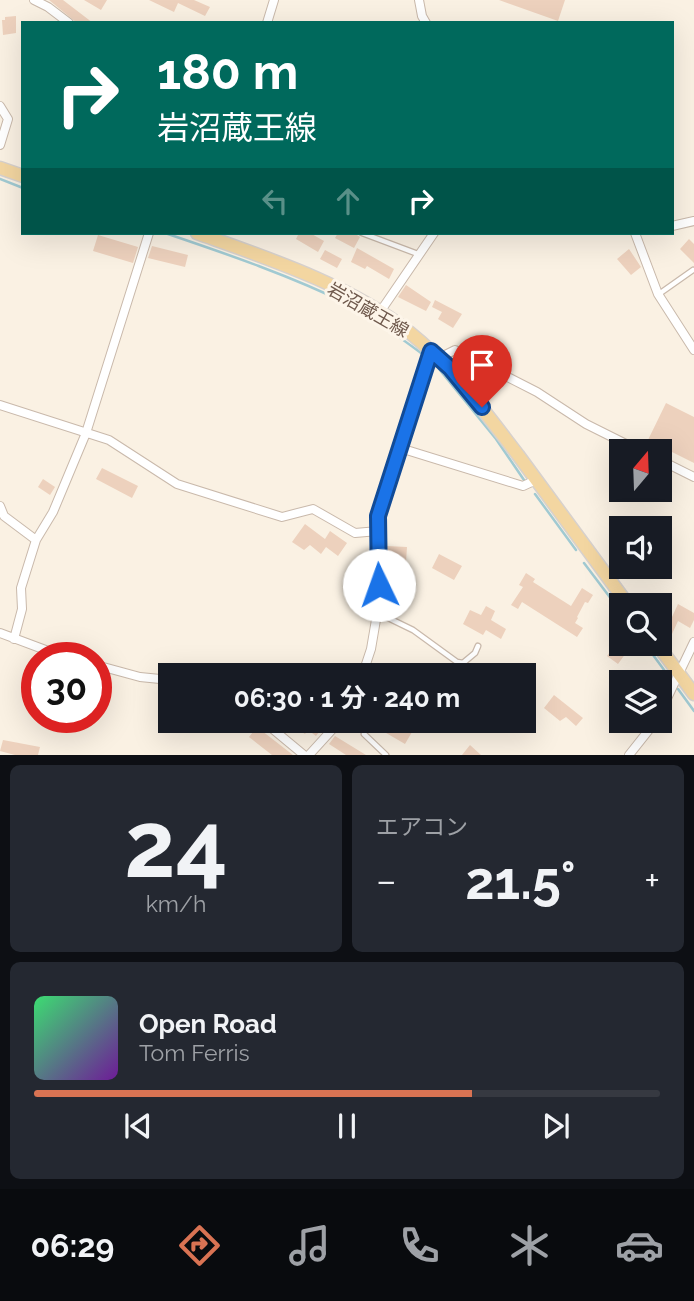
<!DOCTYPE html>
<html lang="ja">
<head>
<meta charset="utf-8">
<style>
  :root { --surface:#171b24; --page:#242831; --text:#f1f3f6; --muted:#9ea1a6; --line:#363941; --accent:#d97353 }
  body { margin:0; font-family:Raleway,"Noto Sans JP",sans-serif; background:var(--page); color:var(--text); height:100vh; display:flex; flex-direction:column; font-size:26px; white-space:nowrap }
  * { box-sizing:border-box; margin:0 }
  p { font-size:23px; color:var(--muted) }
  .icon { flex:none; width:38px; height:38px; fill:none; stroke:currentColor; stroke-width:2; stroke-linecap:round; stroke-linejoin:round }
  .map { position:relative; height:755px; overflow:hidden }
  .side { display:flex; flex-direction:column; gap:10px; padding:10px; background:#0d0f14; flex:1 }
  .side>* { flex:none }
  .top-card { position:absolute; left:21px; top:21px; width:653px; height:214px; border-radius:0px; box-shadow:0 7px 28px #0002; background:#00695c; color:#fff; overflow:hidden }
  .needle { width:46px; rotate:19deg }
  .controls { position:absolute; left:609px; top:439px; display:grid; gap:14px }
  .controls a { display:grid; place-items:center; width:63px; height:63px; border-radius:0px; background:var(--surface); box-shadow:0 7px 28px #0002; font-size:35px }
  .speed { position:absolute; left:21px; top:642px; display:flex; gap:14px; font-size:35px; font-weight:700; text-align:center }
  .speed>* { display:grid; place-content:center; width:91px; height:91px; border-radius:50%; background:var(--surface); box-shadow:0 7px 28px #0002; line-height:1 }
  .speed .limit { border:10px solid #d22; background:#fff; color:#111 }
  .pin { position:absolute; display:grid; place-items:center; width:60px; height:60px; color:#fff; margin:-72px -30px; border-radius:50% 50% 50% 0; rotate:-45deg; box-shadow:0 0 7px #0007 }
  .pin .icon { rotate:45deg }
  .me { position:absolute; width:77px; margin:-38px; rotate:357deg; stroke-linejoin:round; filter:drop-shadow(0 0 5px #0008) }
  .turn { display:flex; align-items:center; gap:24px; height:147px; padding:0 21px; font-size:32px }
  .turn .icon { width:91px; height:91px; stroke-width:2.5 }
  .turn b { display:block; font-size:49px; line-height:60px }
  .lanes { display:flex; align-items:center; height:66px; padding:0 21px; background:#0003; justify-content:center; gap:35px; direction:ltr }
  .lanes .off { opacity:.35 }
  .big { font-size:52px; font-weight:700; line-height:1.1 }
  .side .tile { flex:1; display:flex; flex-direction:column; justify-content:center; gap:10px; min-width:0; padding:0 24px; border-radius:10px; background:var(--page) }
  .side .dial { align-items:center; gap:0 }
  .dial b { font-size:91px; line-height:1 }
  .song { display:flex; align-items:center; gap:21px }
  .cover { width:84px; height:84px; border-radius:10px; background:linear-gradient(135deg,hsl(140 70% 55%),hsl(280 70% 35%)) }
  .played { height:7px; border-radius:4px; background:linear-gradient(90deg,var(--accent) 70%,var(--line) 70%) }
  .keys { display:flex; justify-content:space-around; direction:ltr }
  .heat { display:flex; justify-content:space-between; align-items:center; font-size:38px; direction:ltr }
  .side .tiles { flex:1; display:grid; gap:10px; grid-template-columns:1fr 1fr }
  .tile:last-child { grid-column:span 2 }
  .trip { position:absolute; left:158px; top:663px; width:378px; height:70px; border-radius:0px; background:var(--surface); box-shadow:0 7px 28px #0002; font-weight:700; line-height:70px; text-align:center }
  .tab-bar { display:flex; height:112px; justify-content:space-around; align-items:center; background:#090b0e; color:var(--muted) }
  .tab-bar .icon { width:49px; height:49px }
  .tab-bar .active { color:var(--accent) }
  .tab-bar b { font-size:32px; color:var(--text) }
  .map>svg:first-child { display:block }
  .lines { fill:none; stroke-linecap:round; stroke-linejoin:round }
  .stream { stroke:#a1cad2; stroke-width:2.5 }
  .building { fill:#edd1bd }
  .service-casing { stroke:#c9b9ab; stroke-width:7 }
  .minor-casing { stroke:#c9b9ab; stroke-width:10 }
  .primary-casing { stroke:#d7d1cd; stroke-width:15 }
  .service { stroke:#fff; stroke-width:4.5 }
  .minor { stroke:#fff; stroke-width:8 }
  .primary { stroke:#f3d6a1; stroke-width:12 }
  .route-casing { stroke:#114b97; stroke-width:18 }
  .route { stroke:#1a73e8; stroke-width:12 }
  .labels { text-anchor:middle; stroke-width:6; stroke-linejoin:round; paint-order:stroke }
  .street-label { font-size:18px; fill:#6f594c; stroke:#fdf5e9 }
</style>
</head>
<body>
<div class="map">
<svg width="694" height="755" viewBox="0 0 694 755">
  <rect width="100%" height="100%" fill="#faf1e3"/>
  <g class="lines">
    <path class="stream" d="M 0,179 L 23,188
      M 165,233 C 227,254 291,276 350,305 C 375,319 398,336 421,353
      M 439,369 L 496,439 L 524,480
      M 535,494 L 576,550
      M 584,563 L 621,612
      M 645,644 L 670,678
      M 678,689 L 694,711"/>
  </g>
  <path class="building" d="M 49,0 L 63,0 L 93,23 L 77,23 Z
    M 84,0 L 107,0 L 101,10 Z
    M 149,0 L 194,0 L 210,7 L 205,16 L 178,3 L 174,12 Z
    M 499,0 L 565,0 L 558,21 Z
    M 16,16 L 16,33 L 3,35 L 2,20 L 5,20 L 5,17 Z
    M 299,233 L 310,233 L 324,241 L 318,252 L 296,239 Z
    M 338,233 L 354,233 L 360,237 L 354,248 L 335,238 Z
    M 98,235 L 138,247 L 133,263 L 93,251 Z
    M 689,239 L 694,244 L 694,263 L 680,249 Z
    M 152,246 L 188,255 L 185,267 L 148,258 Z
    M 357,248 L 394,269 L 389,279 L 367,266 L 365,269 L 351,262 Z
    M 629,249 L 641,267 L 631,275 L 617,259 Z
    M 325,250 L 342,259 L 337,268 L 320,259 Z
    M 406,285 L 431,302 L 426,311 L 398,297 Z
    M 435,300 L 462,314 L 453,328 L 438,319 L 442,312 L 432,307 Z
    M 666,403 L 694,417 L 694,463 L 648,440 Z
    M 102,468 L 138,486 L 132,498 L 96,479 Z
    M 43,479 L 55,487 L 50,495 L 38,487 Z
    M 305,524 L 325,539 L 330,531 L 347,543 L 338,556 L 326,547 L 321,554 L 310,545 L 304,550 L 292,542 Z
    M 387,546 L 407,547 L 405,577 L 394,576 L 394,560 L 386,560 Z
    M 439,554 L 462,566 L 454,580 L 432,568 Z
    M 526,573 L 535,579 L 533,582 L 571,606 L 582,588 L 593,595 L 588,603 L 585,602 L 577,617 L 578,618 L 575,623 L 583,628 L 577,637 L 522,602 L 518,609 L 511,605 L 523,587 L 519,585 Z
    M 678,604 L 694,613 L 694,620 L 690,628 L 678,621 L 672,634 L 665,632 Z
    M 486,606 L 495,611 L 491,620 L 506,629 L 501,639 L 486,630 L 483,635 L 463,624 L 470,610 L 481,615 Z
    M 615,645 L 626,653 L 618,664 L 607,656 Z
    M 554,695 L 583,718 L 576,726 L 566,717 L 560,721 L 544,708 Z
    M 286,721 L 314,721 L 323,727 L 316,736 L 308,730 L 305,734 Z
    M 355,721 L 385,721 L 390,724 L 393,721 L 412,732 L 405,744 L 381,730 L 379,733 Z
    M 257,727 L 293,755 L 272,755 L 249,737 Z
    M 335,736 L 366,755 L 346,755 L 329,744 Z
    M 3,740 L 40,747 L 38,755 L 15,755 L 0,751 Z
    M 470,745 L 481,755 L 462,755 Z"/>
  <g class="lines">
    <defs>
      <path id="service" d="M 362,233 L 418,254
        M 659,294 L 693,270
        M 378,613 L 413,630 L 457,662 L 463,663 L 475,653 L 478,646
        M 364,734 L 386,755"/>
      <path id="minor" d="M 34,0 L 48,7 L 69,23
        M 419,0 L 422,16 L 426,23
        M 267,23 L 274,0
        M 0,106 L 8,119 L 0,145
        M 672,226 L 694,221
        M 635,233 L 658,294 L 694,350
        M 380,312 L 434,233
        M 439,358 L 455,350 L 537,392 L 586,424 L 642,452
        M 0,405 L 109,440 L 177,484 L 282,517 L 313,509 L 355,533 L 378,531
        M 400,448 L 523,486 L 536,480
        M 660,460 L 694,477
        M 0,506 L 4,516 L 36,540
        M 0,633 L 67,658
        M 14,639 L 22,609 L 21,588 L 36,540 L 53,512 L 86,433 L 149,233
        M 96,665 L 140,677 L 170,680
        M 362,676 L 371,649 L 378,608 L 378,516 L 431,351
        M 660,713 L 694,642
        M 263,721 L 304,755
        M 309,755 L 340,721
        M 629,755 L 656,721"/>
      <path id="primary" d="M 0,168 L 23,176
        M 197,233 C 267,258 350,285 409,332 C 453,367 484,411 518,455 C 555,505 592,555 629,606
        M 657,644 L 694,694"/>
    </defs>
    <use href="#service" class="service-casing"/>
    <use href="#minor" class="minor-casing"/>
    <use href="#primary" class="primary-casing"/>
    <use href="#service" class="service"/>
    <use href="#minor" class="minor"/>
    <use href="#primary" class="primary"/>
  </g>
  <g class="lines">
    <defs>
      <path id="route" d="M 379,585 L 378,516 L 431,351 L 450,368 L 482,407"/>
    </defs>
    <use href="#route" class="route-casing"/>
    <use href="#route" class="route"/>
  </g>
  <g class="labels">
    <g class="street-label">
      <text transform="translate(368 310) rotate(30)" y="6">岩沼蔵王線</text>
    </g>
  </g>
</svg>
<div class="controls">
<a><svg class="needle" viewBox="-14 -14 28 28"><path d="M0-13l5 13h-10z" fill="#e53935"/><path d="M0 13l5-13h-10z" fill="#9ea1a6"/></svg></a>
<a><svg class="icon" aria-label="sound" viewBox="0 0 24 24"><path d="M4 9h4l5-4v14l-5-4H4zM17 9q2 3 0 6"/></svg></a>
<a><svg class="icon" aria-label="search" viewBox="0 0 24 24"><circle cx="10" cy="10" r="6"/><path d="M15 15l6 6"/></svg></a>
<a><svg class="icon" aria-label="layers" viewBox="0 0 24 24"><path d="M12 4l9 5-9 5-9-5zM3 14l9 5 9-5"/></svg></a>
</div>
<div class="speed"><div class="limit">30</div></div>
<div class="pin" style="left:482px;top:407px;background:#d93025"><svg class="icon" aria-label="arrive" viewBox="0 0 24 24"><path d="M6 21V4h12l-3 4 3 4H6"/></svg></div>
<svg class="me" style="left:379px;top:585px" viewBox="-20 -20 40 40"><circle r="19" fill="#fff"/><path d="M0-13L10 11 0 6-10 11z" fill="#1a73e8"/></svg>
<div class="trip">06:30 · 1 分 · 240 m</div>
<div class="top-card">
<div class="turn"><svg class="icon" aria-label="right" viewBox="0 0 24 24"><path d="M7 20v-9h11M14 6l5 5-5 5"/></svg><div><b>180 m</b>岩沼蔵王線</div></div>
<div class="lanes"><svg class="icon off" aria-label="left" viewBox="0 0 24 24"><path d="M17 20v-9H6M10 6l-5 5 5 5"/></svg><svg class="icon off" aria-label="ahead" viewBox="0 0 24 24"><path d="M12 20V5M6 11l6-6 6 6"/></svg><svg class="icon" aria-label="right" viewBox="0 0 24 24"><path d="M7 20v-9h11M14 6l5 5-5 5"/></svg></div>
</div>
</div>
<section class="side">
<div class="tiles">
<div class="tile dial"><b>24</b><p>km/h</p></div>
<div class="tile"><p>エアコン</p>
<div class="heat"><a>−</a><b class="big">21.5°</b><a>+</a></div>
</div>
<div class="tile">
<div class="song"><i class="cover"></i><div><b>Open Road</b><p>Tom Ferris</p></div></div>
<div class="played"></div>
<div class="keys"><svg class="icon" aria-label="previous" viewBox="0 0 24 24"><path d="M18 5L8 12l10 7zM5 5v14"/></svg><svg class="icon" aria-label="pause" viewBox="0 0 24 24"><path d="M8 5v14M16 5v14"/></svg><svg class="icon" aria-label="next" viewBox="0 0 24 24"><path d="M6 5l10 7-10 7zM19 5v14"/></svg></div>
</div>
</div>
</section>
<nav class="tab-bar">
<b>06:29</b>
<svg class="icon active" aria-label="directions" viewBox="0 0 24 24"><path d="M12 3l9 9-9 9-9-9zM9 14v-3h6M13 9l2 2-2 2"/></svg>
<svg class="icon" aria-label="music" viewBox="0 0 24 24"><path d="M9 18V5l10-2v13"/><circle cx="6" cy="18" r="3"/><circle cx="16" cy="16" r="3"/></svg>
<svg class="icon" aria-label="phone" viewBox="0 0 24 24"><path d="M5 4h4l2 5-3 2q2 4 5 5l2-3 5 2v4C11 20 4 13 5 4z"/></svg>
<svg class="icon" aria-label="climate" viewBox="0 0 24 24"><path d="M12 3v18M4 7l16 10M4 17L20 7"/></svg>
<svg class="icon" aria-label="car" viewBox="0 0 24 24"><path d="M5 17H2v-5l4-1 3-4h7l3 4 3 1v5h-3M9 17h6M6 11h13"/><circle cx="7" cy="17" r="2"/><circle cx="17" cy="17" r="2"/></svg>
</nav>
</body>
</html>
